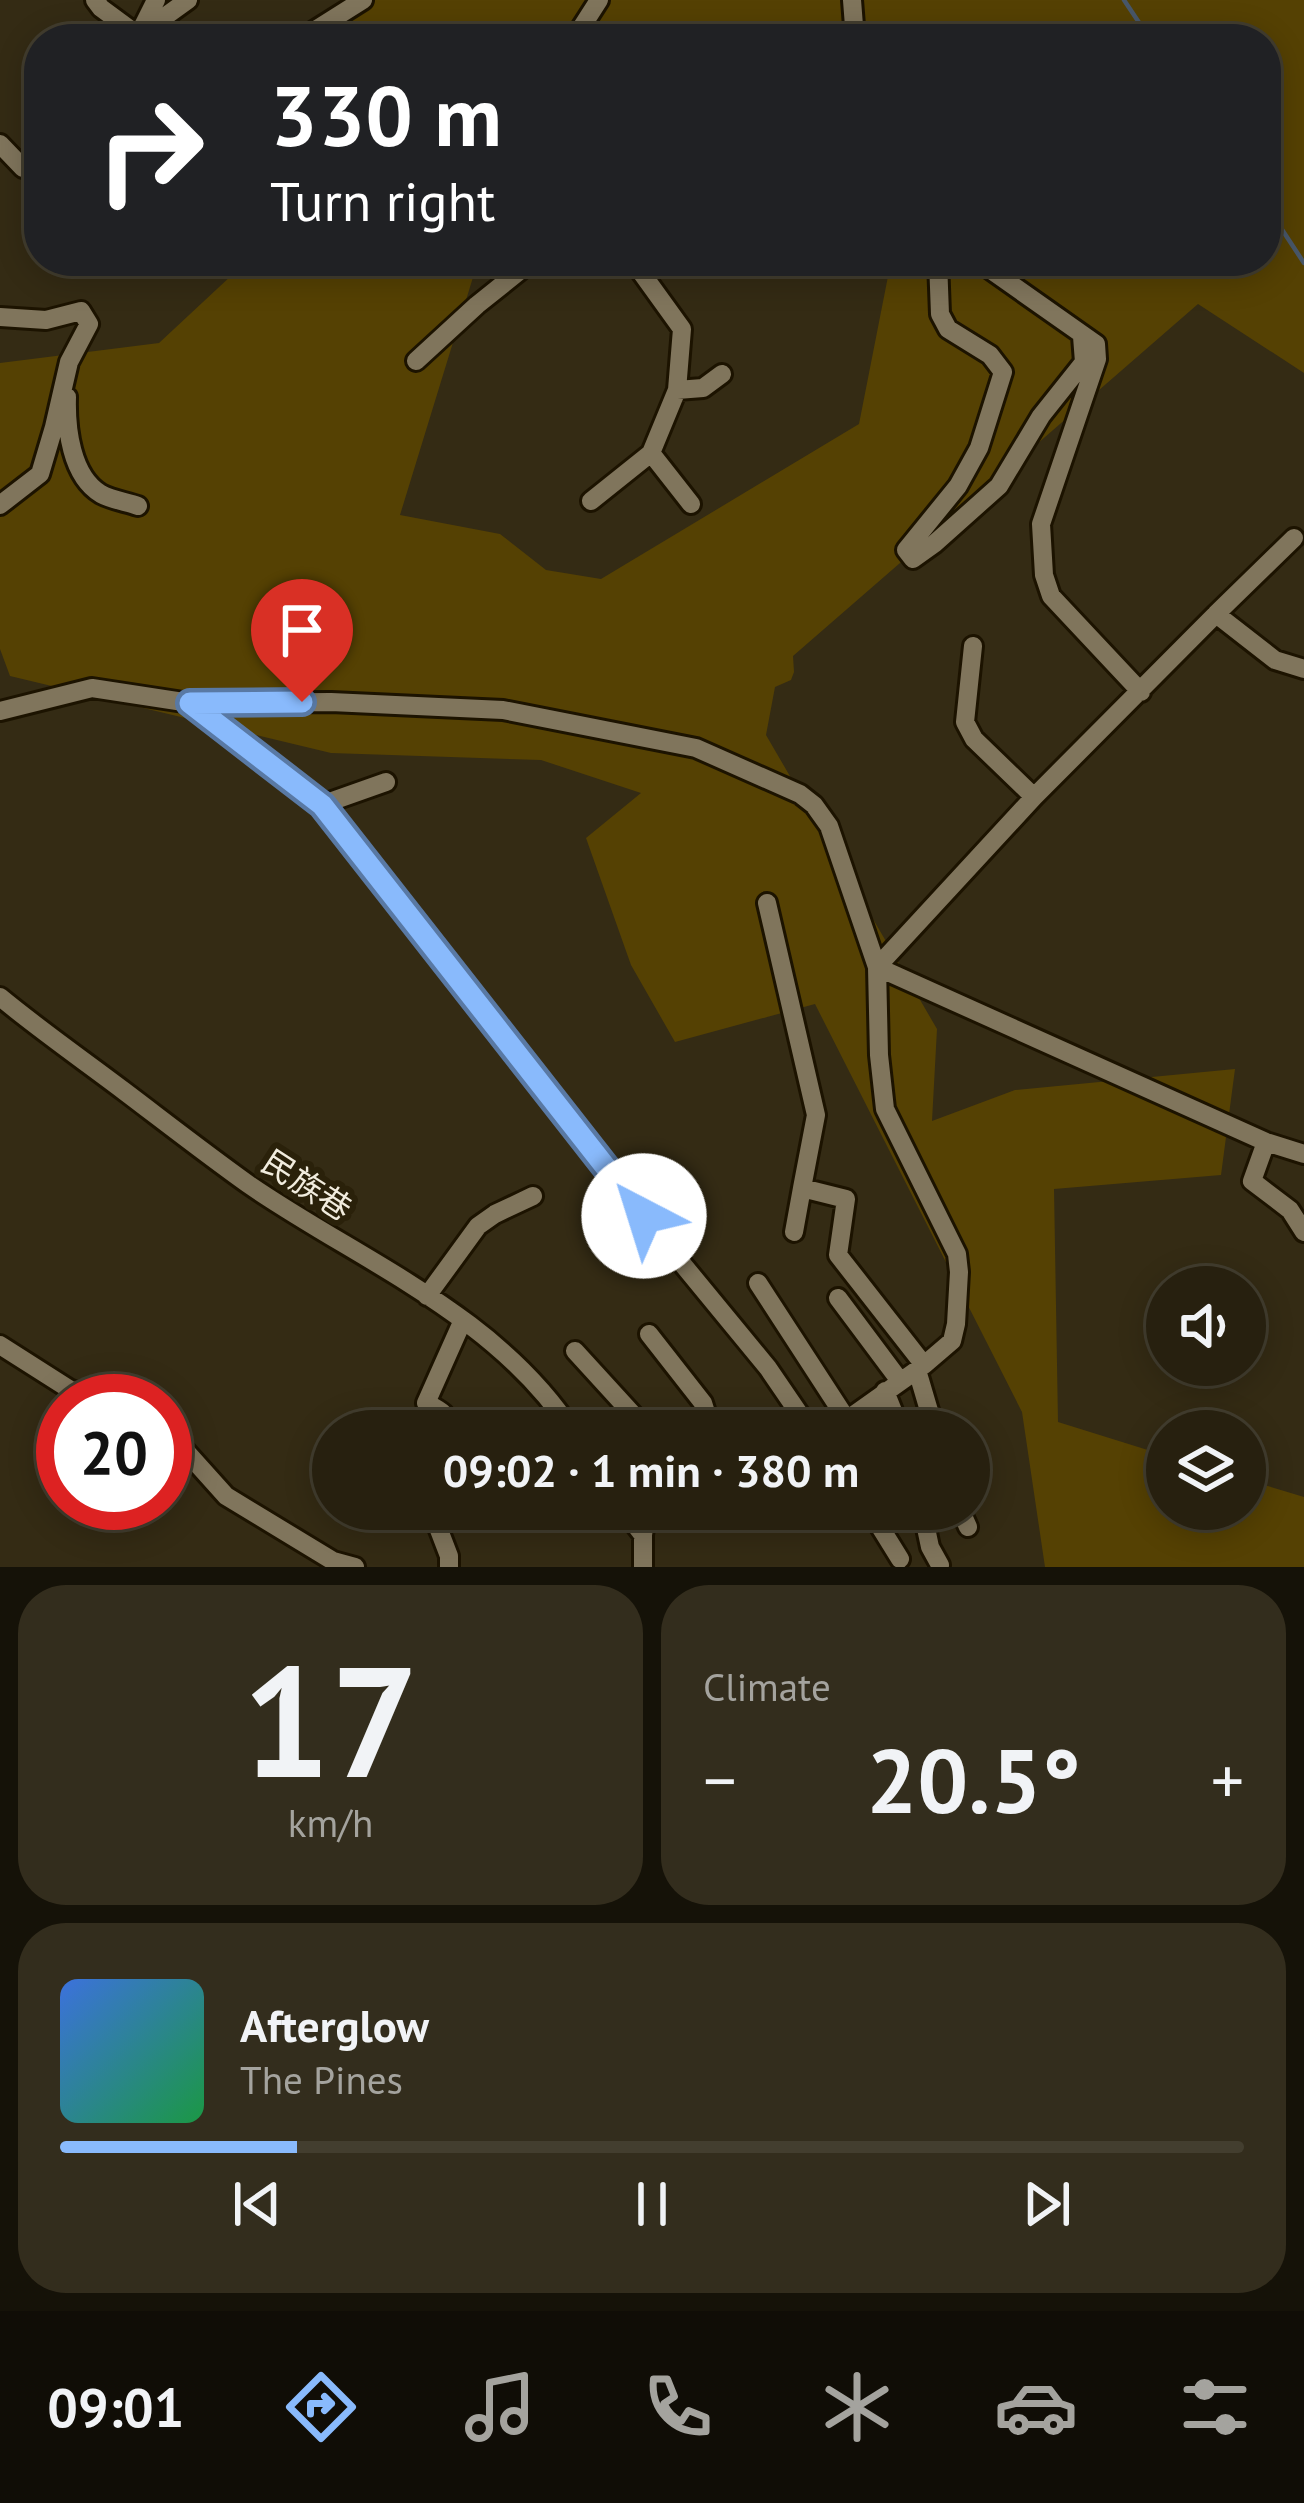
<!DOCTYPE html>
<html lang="en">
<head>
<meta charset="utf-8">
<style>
  :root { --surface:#27200f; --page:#332d1d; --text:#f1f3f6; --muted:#a4a39e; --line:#433e2f; --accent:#89bafc }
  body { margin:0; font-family:"PT Sans","Noto Sans TC",sans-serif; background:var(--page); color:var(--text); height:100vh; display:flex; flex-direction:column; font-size:45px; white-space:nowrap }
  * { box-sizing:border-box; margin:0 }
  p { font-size:39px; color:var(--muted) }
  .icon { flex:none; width:66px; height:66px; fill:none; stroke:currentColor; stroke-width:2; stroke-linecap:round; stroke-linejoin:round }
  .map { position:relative; height:1567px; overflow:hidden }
  .side { display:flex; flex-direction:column; gap:18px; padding:18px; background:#151208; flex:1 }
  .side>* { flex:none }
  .guide { position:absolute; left:24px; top:24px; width:1257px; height:252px; border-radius:48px; box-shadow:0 6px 30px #0003,0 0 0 3px var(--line); background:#202124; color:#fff; overflow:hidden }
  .buttons { position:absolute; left:1146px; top:1266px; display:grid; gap:24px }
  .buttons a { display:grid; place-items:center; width:120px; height:120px; border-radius:50%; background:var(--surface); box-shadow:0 6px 30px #0003,0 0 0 3px var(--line); font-size:60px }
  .speed { position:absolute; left:36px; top:1374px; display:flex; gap:24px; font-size:60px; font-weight:700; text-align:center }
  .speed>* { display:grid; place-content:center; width:156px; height:156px; border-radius:50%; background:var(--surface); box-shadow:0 6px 30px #0003,0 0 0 3px var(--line); line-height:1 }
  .speed .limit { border:18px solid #d22; background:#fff; color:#111 }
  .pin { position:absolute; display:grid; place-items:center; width:102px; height:102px; color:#fff; margin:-123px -51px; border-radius:50% 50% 50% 0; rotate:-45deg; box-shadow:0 0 12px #0007 }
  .pin .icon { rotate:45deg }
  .me { position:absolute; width:132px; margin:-66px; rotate:320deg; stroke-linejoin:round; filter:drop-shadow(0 0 9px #0008) }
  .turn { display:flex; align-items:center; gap:42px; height:252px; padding:0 48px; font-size:54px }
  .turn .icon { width:156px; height:156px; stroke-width:2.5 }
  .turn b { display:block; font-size:84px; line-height:102px }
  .big { font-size:90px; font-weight:700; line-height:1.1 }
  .side .tile { flex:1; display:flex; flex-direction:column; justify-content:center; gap:18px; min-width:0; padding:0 42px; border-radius:48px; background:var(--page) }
  .side .dial { align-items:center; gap:0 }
  .dial b { font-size:156px; line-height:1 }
  .song { display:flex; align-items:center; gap:36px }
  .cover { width:144px; height:144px; border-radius:18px; background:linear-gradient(135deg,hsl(220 70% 55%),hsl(140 70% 35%)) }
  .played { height:12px; border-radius:6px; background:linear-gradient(90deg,var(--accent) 20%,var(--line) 20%) }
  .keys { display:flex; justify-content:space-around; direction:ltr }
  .heat { display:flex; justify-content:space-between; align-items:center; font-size:66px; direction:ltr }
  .side .tiles { flex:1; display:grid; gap:18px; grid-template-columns:1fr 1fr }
  .tile:last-child { grid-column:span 2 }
  .trip { position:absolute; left:312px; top:1410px; width:678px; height:120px; border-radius:60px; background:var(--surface); box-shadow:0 6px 30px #0003,0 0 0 3px var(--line); font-weight:700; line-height:120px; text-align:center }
  .tabs { display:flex; height:192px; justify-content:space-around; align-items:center; background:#100d06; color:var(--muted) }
  .tabs .icon { width:84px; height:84px }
  .tabs .current { color:var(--accent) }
  .tabs b { font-size:54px; color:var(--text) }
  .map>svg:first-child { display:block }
  .green { fill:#554103 }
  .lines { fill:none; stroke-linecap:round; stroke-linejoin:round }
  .stream { stroke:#485769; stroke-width:4.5 }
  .minor-casing { stroke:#1c1300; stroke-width:24 }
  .minor { stroke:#80755c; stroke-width:18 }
  .route-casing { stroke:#5979a4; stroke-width:30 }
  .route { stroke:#89bafc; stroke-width:21 }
  .labels { text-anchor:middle; stroke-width:12; stroke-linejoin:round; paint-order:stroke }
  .street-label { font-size:33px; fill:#f1ecde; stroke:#2a210a }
</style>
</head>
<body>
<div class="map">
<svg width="1304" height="1567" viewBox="0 0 1304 1567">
  <rect width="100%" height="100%" fill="#342b14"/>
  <path class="green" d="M 375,0 L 1304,0 L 1304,373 L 1198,304 L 793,656 L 794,672 L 791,680 L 775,687 L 766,735 L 937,1029 L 932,1121 L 1015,1090 L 1235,1069 L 1221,1175 L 1054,1189 L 1058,1422 L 1167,1456 L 1167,1509 L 1245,1509 L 1245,1479 L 1304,1497 L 1304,1567 L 1045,1567 L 1022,1412 L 815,1004 L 675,1042 L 631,965 L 586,838 L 641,793 L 541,760 L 331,753 L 10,676 L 0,649 L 0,363 L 159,343 L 247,261 L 478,261 L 400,515 L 500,534 L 546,570 L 601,579 L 859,424 L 891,261 L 1266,261 L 1266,39 L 317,39 Z"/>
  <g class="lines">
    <path class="stream" d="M 1124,0 L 1150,39
      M 1266,216 L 1281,228 L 1304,263"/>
    <defs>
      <path id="minor" d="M 95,0 L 101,8 L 143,39
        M 156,0 L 138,36 L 188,0
        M 852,0 L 855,39
        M 301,39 L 363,0
        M 574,39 L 599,0
        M 0,144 L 23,168 L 39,170
        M 938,261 L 940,314 L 948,329 L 990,355 L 1003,372 L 979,448 L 958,486 L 906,550 L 913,559 L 934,544 L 999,486 L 1041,416 L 1084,362 L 1082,336
        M 983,261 L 988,268 L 1096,344 L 1097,359 L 1041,524 L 1044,575 L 1051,596 L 1141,692
        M 0,317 L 46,320 L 81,311 L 89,324 L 69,362 L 54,427 L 40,474 L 0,505
        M 416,361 L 477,305 L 532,261
        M 677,390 L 703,388 L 722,374
        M 67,397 C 66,428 71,476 101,494 C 112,500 127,502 138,506
        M 651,453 L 691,504
        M 591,501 L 651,453 L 677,390 L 682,329 L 633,261
        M 1216,614 L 1294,538
        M 973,646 L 965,722 L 974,739 L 1034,797
        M 190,703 L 331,702 L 503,710 L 696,748 L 800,794 L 814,805 L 829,826 L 877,967 L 1266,1142 L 1304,1154
        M 0,711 L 92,688 L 190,703 L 321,805 L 615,1182 L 768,1368 L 811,1431
        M 321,805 L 386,782
        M 767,903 L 816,1115 L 802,1188 L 846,1199 L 838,1255 L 924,1365
        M 0,997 C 40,1030 83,1060 124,1091 C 165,1122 206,1154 248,1184 C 358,1260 496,1314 572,1431
        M 1266,1142 L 1252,1181 L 1290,1210 L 1304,1232
        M 794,1232 L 802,1188
        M 758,1283 L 847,1420
        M 427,1296 L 478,1226 L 495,1214 L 533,1196
        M 838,1298 L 900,1381
        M 649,1334 L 703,1403 L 709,1422
        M 0,1345 L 69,1389 L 98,1401
        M 575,1351 L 648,1431
        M 917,1370 L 935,1431
        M 885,1391 L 901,1431
        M 165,1428 L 226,1496 L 333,1561 L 355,1567
        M 451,1431 C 449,1414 440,1410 426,1403 L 463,1320
        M 831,1431 L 924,1365 L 952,1341 L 956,1324 L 959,1272 L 957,1254 L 885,1109 L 879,1055 L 877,967 L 1034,797 L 1216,614 L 1275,660 L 1304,669
        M 431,1509 L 449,1556 L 449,1567
        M 623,1509 L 643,1535 L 643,1567
        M 869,1509 L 900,1559
        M 922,1509 L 930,1547 L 940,1565
        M 960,1509 L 968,1527
        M 643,1535 L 647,1509"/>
    </defs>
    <use href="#minor" class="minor-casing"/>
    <use href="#minor" class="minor"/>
  </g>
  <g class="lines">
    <defs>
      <path id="route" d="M 302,702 L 190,703 L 322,805 L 644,1216"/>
    </defs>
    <use href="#route" class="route-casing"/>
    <use href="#route" class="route"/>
  </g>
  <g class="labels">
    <g class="street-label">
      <text transform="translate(307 1185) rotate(33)" y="12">民族巷</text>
    </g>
  </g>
</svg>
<div class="buttons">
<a><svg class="icon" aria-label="sound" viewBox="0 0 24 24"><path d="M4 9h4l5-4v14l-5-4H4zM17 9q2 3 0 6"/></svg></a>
<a><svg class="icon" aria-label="layers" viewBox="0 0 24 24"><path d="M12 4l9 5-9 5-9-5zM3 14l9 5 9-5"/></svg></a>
</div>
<div class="speed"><div class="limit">20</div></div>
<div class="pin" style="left:302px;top:702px;background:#d93025"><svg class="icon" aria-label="arrive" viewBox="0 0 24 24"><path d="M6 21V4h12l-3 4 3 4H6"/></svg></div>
<svg class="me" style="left:644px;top:1216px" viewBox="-20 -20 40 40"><circle r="19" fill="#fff"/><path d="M0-13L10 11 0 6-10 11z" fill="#89bafc"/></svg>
<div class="trip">09:02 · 1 min · 380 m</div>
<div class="guide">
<div class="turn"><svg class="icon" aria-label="right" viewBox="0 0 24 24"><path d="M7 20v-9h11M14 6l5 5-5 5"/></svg><div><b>330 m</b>Turn right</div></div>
</div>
</div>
<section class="side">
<div class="tiles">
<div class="tile dial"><b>17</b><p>km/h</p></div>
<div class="tile"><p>Climate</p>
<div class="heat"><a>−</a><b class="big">20.5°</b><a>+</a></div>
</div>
<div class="tile">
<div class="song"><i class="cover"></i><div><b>Afterglow</b><p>The Pines</p></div></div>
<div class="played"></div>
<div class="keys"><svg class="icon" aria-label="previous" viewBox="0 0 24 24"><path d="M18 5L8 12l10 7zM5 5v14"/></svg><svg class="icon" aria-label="pause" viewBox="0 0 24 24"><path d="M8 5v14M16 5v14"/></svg><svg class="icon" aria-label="next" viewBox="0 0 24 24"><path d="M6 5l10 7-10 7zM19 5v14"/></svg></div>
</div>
</div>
</section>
<nav class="tabs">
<b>09:01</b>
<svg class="icon current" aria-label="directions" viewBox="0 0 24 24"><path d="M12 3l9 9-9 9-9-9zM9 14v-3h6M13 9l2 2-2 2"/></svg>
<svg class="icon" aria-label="music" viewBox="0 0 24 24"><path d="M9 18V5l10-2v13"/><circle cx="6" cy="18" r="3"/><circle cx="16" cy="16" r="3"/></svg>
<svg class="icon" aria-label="phone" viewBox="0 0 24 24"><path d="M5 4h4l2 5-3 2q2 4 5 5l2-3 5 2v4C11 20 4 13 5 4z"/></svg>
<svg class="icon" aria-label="climate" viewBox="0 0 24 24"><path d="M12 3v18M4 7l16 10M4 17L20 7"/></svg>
<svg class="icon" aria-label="car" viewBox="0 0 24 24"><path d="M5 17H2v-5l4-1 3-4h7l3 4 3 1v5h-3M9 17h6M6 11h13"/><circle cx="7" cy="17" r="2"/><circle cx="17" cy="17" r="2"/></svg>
<svg class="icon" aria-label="filters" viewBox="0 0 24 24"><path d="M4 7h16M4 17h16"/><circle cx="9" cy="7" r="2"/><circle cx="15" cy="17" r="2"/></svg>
</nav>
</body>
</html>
